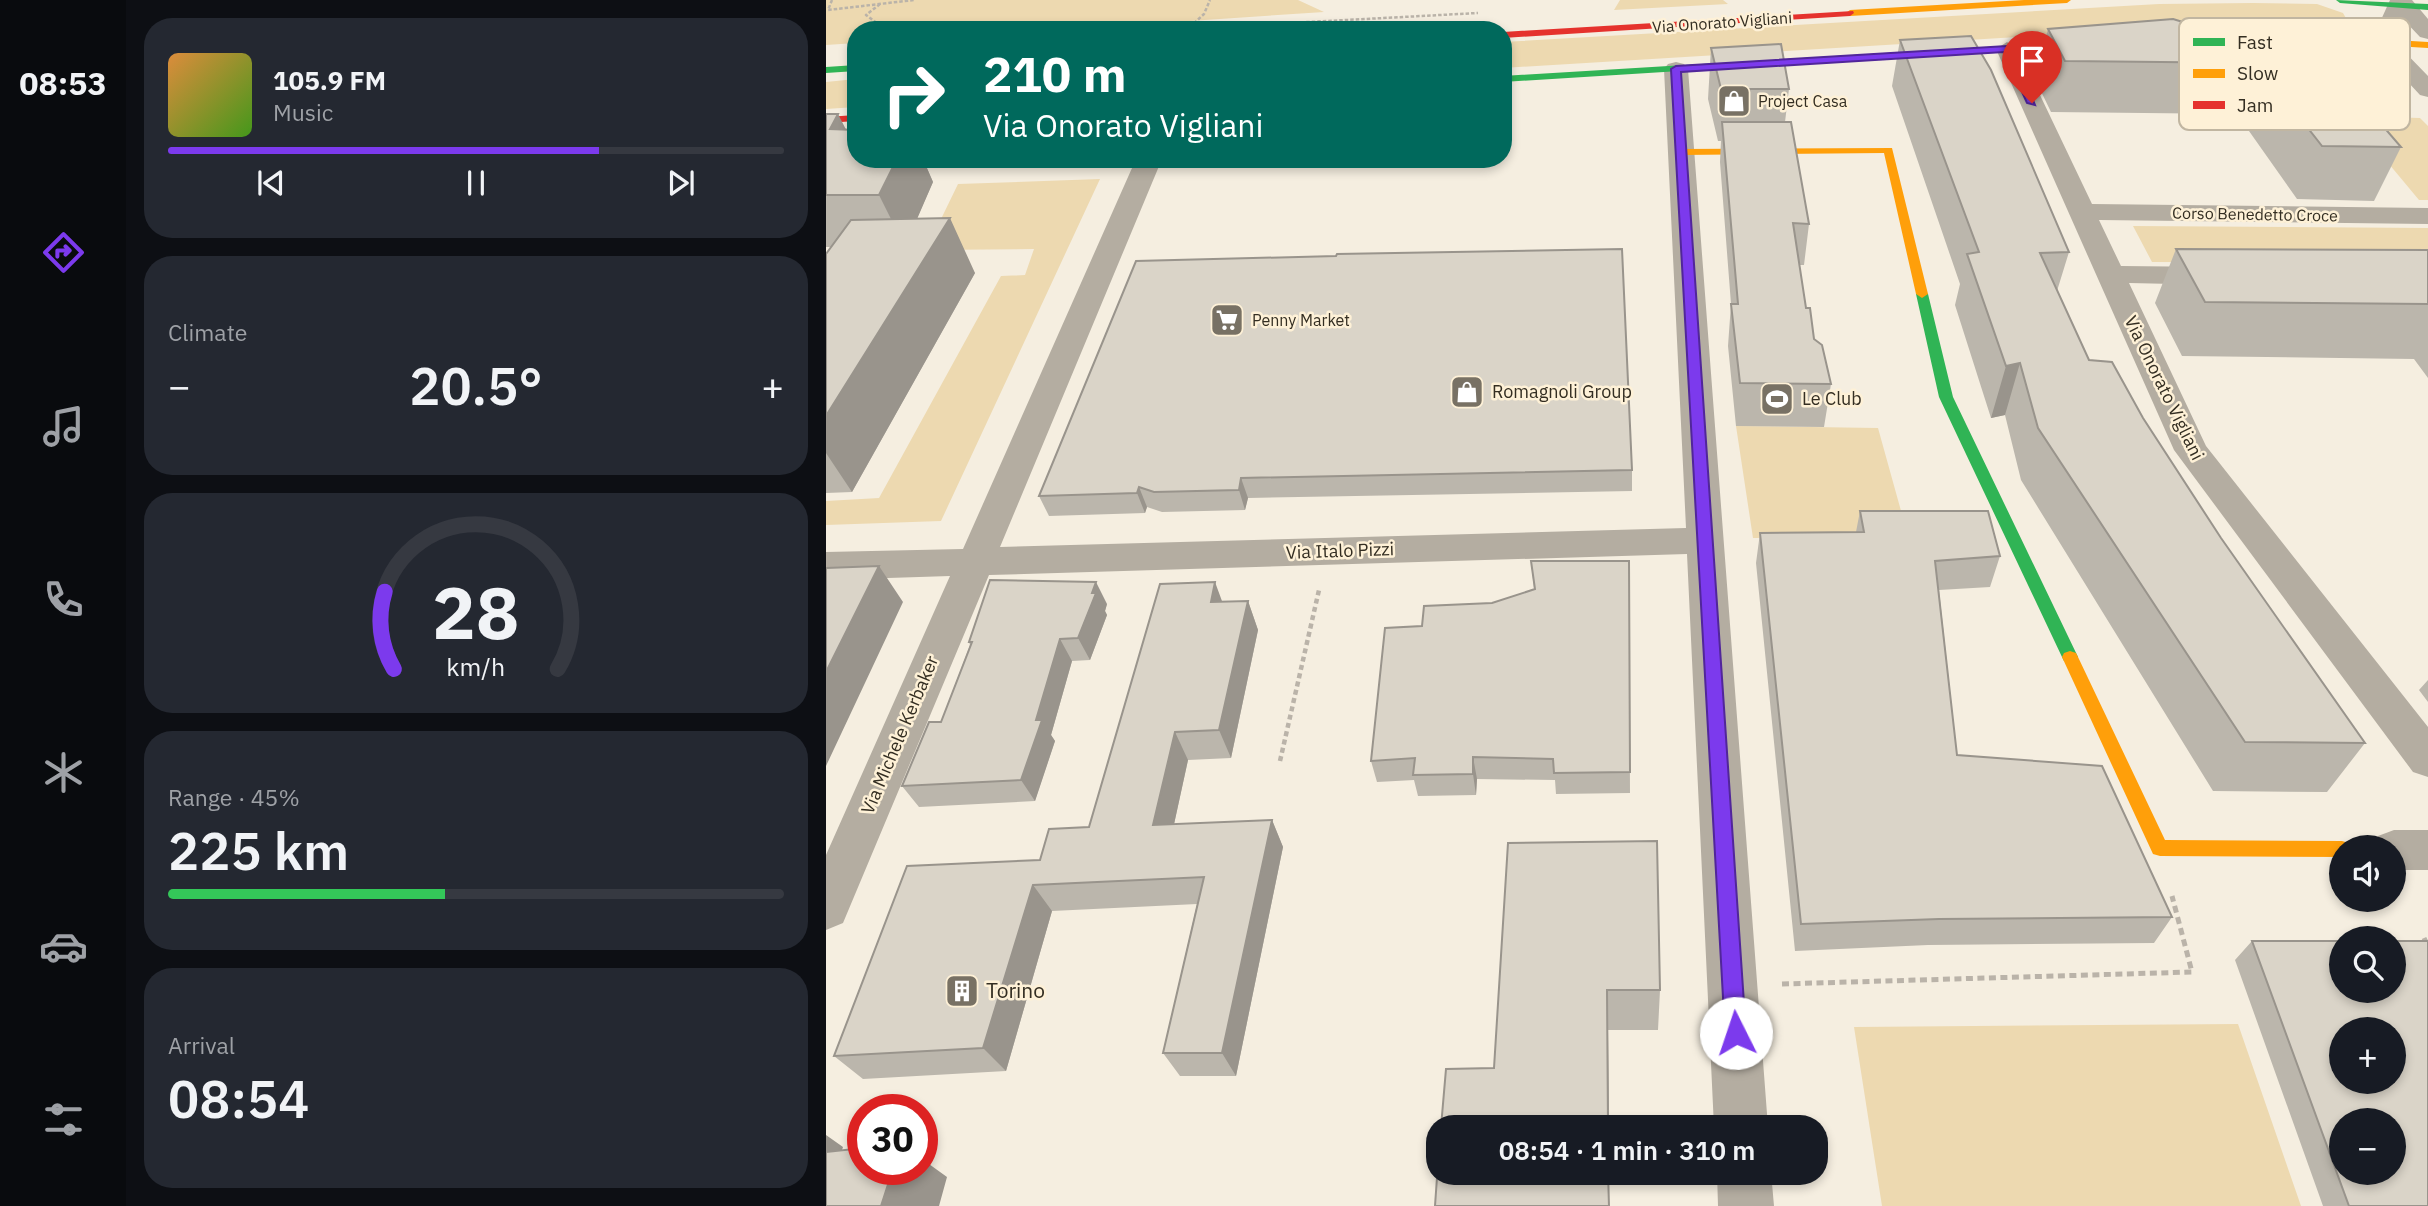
<!DOCTYPE html>
<html lang="en">
<head>
<meta charset="utf-8">
<style>
  :root { --surface:#171b24; --page:#242831; --text:#f1f3f6; --muted:#9ea1a6; --line:#363941; --accent:#7c3aed }
  body { margin:0; font-family:"IBM Plex Sans",sans-serif; background:var(--page); color:var(--text); height:100vh; display:flex; flex-direction:column; font-size:26px; white-space:nowrap }
  * { box-sizing:border-box; margin:0 }
  p { font-size:23px; color:var(--muted) }
  .icon { flex:none; width:38px; height:38px; fill:none; stroke:currentColor; stroke-width:2; stroke-linecap:round; stroke-linejoin:round }
  .map { position:relative; flex:1; overflow:hidden }
  .details { display:flex; flex-direction:column; gap:18px; padding:18px; background:#0d0f14; width:700px }
  .details>* { flex:none }
  .top-card { position:absolute; left:21px; top:21px; width:665px; height:147px; border-radius:28px; box-shadow:0 4px 10px #0003; background:#00695c; color:#fff; overflow:hidden }
  .tools { position:absolute; left:1503px; top:835px; display:grid; gap:14px }
  .tools a { display:grid; place-items:center; width:77px; height:77px; border-radius:50%; background:var(--surface); box-shadow:0 4px 10px #0003; font-size:35px }
  .speed { position:absolute; left:21px; top:1094px; display:flex; gap:14px; font-size:35px; font-weight:700; text-align:center }
  .speed>* { display:grid; place-content:center; width:91px; height:91px; border-radius:50%; background:var(--surface); box-shadow:0 4px 10px #0003; line-height:1 }
  .speed .limit { border:10px solid #d22; background:#fff; color:#111 }
  .pin { position:absolute; display:grid; place-items:center; width:60px; height:60px; color:#fff; margin:-72px -30px; border-radius:50% 50% 50% 0; rotate:-45deg; box-shadow:0 0 7px #0007 }
  .pin .icon { rotate:45deg }
  .me { position:absolute; width:77px; margin:-38px; rotate:356deg; stroke-linejoin:round; filter:drop-shadow(0 0 5px #0008) }
  .turn { display:flex; align-items:center; gap:24px; height:147px; padding:0 21px; font-size:32px }
  .turn .icon { width:91px; height:91px; stroke-width:2.5 }
  .turn b { display:block; font-size:49px; line-height:60px }
  .big { font-size:52px; font-weight:600; line-height:1.1 }
  .details .tile { flex:1; display:flex; flex-direction:column; justify-content:center; gap:10px; min-width:0; padding:0 24px; border-radius:28px; background:var(--page) }
  .details .dial { align-items:center; gap:0 }
  .dial svg { height:182px; overflow:visible; fill:none; stroke:var(--line); stroke-width:7; stroke-linecap:round; text-anchor:middle }
  .dial text { fill:var(--text); stroke:none }
  .song { display:flex; align-items:center; gap:21px }
  .cover { width:84px; height:84px; border-radius:10px; background:linear-gradient(135deg,hsl(30 70% 55%),hsl(100 70% 35%)) }
  .played { height:7px; border-radius:4px; background:linear-gradient(90deg,var(--accent) 70%,var(--line) 70%) }
  .keys { display:flex; justify-content:space-around; direction:ltr }
  .heat { display:flex; justify-content:space-between; align-items:center; font-size:38px; direction:ltr }
  .charge { height:10px; border-radius:5px; background:linear-gradient(90deg,#34c759 45%,var(--line) 0) }
  .trip { position:absolute; left:600px; top:1115px; width:402px; height:70px; border-radius:28px; background:var(--surface); box-shadow:0 4px 10px #0003; font-weight:600; line-height:70px; text-align:center }
  main { display:flex; flex:1; min-height:0 }
  .dock { display:flex; flex-direction:column; width:126px; justify-content:space-around; align-items:center; background:#090b0e; color:var(--muted) }
  .dock .icon { width:49px; height:49px }
  .dock .active { color:var(--accent) }
  .dock b { font-size:32px; color:var(--text) }
  .map>svg:first-child { display:block }
  .green { fill:#edd9b0 }
  .lines { fill:none; stroke-linecap:round; stroke-linejoin:round }
  .path-far2 { stroke:#bab3a9; stroke-width:2.5; stroke-dasharray:3.5 2; stroke-linecap:butt }
  .path-far1 { stroke:#bab3a9; stroke-width:4.5; stroke-dasharray:5 3.5; stroke-linecap:butt }
  .path { stroke:#bab3a9; stroke-width:5; stroke-dasharray:7 4.5; stroke-linecap:butt }
  .street { fill:#b4ada1; fill-rule:evenodd }
  .fast { fill:#30b455; fill-rule:evenodd }
  .slow { fill:#ff9f0a; fill-rule:evenodd }
  .jam { fill:#e5322d; fill-rule:evenodd }
  .wall { fill:#bbb6ac }
  .shaded-wall { fill:#99948c }
  .building { fill:#dad4c8; stroke:#99948c; stroke-width:2; fill-rule:evenodd }
  .route { fill:#7c3aed; stroke:#51269a; stroke-width:2 }
  .labels { text-anchor:middle; stroke-width:5; stroke-linejoin:round; paint-order:stroke }
  .far-street-label { font-size:16px; fill:#342e22; stroke:#fef1d7 }
  .far-poi-label { font-size:16px; fill:#342e22; stroke:#fef1d7; text-anchor:start }
  .street-label { font-size:18px; fill:#342e22; stroke:#fef1d7 }
  .poi-label { font-size:18px; fill:#342e22; stroke:#fef1d7; text-anchor:start }
  .near-poi-label { font-size:21px; fill:#342e22; stroke:#fef1d7; text-anchor:start }
  .key { fill:#fef1d7; stroke:#c1b6a1; stroke-width:2 }
  .key-label { font-size:19px; fill:#342e22 }
</style>
</head>
<body>
<main>
<nav class="dock">
<b>08:53</b>
<svg class="icon active" aria-label="directions" viewBox="0 0 24 24"><path d="M12 3l9 9-9 9-9-9zM9 14v-3h6M13 9l2 2-2 2"/></svg>
<svg class="icon" aria-label="music" viewBox="0 0 24 24"><path d="M9 18V5l10-2v13"/><circle cx="6" cy="18" r="3"/><circle cx="16" cy="16" r="3"/></svg>
<svg class="icon" aria-label="phone" viewBox="0 0 24 24"><path d="M5 4h4l2 5-3 2q2 4 5 5l2-3 5 2v4C11 20 4 13 5 4z"/></svg>
<svg class="icon" aria-label="climate" viewBox="0 0 24 24"><path d="M12 3v18M4 7l16 10M4 17L20 7"/></svg>
<svg class="icon" aria-label="car" viewBox="0 0 24 24"><path d="M5 17H2v-5l4-1 3-4h7l3 4 3 1v5h-3M9 17h6M6 11h13"/><circle cx="7" cy="17" r="2"/><circle cx="17" cy="17" r="2"/></svg>
<svg class="icon" aria-label="filters" viewBox="0 0 24 24"><path d="M4 7h16M4 17h16"/><circle cx="9" cy="7" r="2"/><circle cx="15" cy="17" r="2"/></svg>
</nav>
<section class="details">
<div class="tile">
<div class="song"><i class="cover"></i><div><b>105.9 FM</b><p>Music</p></div></div>
<div class="played"></div>
<div class="keys"><svg class="icon" aria-label="previous" viewBox="0 0 24 24"><path d="M18 5L8 12l10 7zM5 5v14"/></svg><svg class="icon" aria-label="pause" viewBox="0 0 24 24"><path d="M8 5v14M16 5v14"/></svg><svg class="icon" aria-label="next" viewBox="0 0 24 24"><path d="M6 5l10 7-10 7zM19 5v14"/></svg></div>
</div>
<div class="tile"><p>Climate</p>
<div class="heat"><a>−</a><b class="big">20.5°</b><a>+</a></div>
</div>
<div class="tile dial"><svg viewBox="0 0 100 80">
<path d="M14 69A42 42 0 1 1 86 69"/>
<path d="M14 69A42 42 0 0 1 10 35" stroke="#7c3aed"/>
<text x="50" y="56" font-size="32" font-weight="700">28</text>
<text x="50" y="72" font-size="11">km/h</text>
</svg></div>
<div class="tile"><p>Range · 45%</p><b class="big">225 km</b><div class="charge"></div></div>
<div class="tile"><p>Arrival</p><b class="big">08:54</b></div>
</section>
<div class="map">
<svg width="1602" height="1206" viewBox="0 0 1602 1206">
  <rect width="100%" height="100%" fill="#f5eee0"/>
  <path class="green" d="M 0,0 L 472,0 L 498,12 L 229,30 L 30,30 L 30,43 L 0,45 Z
    M 794,0 L 897,0 L 902,4 L 788,10 Z
    M 1427,3 L 1491,4 L 1517,13 L 1521,20 L 1518,25 L 1508,27 L 1390,25 L 677,68 L 677,42 L 1333,4 Z
    M 30,79 L 30,107 L 0,109 L 0,82 Z
    M 1523,116 L 1594,118 L 1602,126 L 1602,200 L 1593,200 Z
    M 274,179 L 115,521 L 0,525 L 0,501 L 53,498 L 175,276 L 199,275 L 208,249 L 100,250 L 132,184 Z
    M 1307,226 L 1602,228 L 1602,263 L 1326,262 Z
    M 910,426 L 1052,428 L 1082,536 L 927,538 Z
    M 1412,1024 L 1475,1206 L 1056,1206 L 1028,1027 Z"/>
  <g class="lines">
    <path class="path-far2" d="M 6,0 L 2,10 L 88,0
      M 54,4 L 40,15 L 60,30
      M 364,27 L 378,14 L 384,0
      M 332,30 L 652,13"/>
    <path class="path-far1" d="M 454,761 L 493,590"/>
    <path class="path" d="M 1598,938 L 1602,946
      M 956,984 L 1366,972 L 1346,896"/>
    <path class="street" d="M 1564,0 L 1586,0 L 1602,19 L 1602,39 L 1594,37 L 1577,19 L 1568,41 L 1602,76 L 1602,97 L 1594,95 L 1545,42 Z
      M 1181,42 L 1192,49 L 1266,204 L 1602,208 L 1602,224 L 1273,220 L 1295,266 L 1393,267 L 1403,270 L 1408,276 L 1403,282 L 1393,285 L 1303,283 L 1380,446 L 1602,727 L 1602,777 L 1587,772 L 1348,450 L 1170,49 Z
      M 850,62 L 858,64 L 862,69 L 942,1127 L 888,1127 L 861,554 L 163,575 L 17,923 L 0,930 L 0,855 L 124,576 L 0,580 L 0,552 L 137,549 L 310,159 L 336,159 L 174,547 L 860,528 L 838,69 L 842,64 Z
      M 1568,830 L 1602,830 L 1602,870 L 1568,870 L 1568,847 L 1547,847 L 1552,836 Z
      M 891,1172 L 945,1172 L 948,1206 L 892,1206 Z"/>
    <path class="fast" d="M 1510,0 L 1602,4 L 1602,10 L 1514,3 Z
      M 1043,54 L 1048,57 L 1046,59 L 677,82 L 677,76 Z
      M 30,65 L 30,71 L 0,73 L 0,67 Z
      M 1096,290 L 1102,294 L 1127,397 L 1252,657 L 1250,661 L 1238,661 L 1236,657 L 1113,397 L 1090,294 Z"/>
    <path class="slow" d="M 1198,0 L 1245,0 L 1241,3 L 1024,16 L 1020,13 L 1024,10 Z
      M 1453,33 L 1602,42 L 1602,48 L 1453,39 L 1356,41 L 1351,38 L 1356,35 Z
      M 1066,148 L 1102,294 L 1096,298 L 1090,294 L 1058,153 L 855,155 L 850,152 L 855,149 Z
      M 1244,651 L 1250,653 L 1252,657 L 1339,840 L 1516,841 L 1523,843 L 1524,847 L 1516,847 L 1516,857 L 1334,856 L 1327,854 L 1236,657 L 1238,653 Z"/>
    <path class="jam" d="M 1027,11 L 1028,13 L 1024,16 L 677,38 L 677,32 Z
      M 1268,41 L 1271,42 L 1271,46 L 1043,60 L 1038,57 L 1043,54 Z
      M 30,115 L 30,121 L 0,123 L 0,117 Z"/>
  </g>
  <path class="wall" d="M 1222,29 L 1507,68 L 1575,147 L 1548,201 L 1471,199 L 1411,114 L 1225,112 L 1209,79 Z
    M 1074,40 L 1243,252 L 1231,291 L 1263,360 L 1317,418 L 1395,538 L 1539,743 L 1501,792 L 1387,791 L 1195,480 L 1179,415 L 1165,418 L 1129,305 L 1134,284 L 1066,86 Z
    M 885,48 L 963,89 L 959,122 L 983,224 L 978,265 L 973,265 L 980,308 L 988,339 L 1005,384 L 998,427 L 910,426 L 902,346 L 905,304 L 894,162 L 895,141 L 892,141 L 882,99 Z
    M 0,114 L 30,159 L 97,159 L 107,182 L 91,218 L 149,273 L 26,492 L 0,493 L 0,254 L 5,247 L 0,247 Z
    M 1350,249 L 1602,250 L 1602,378 L 1588,359 L 1356,356 L 1329,303 Z
    M 310,261 L 806,470 L 806,491 L 422,498 L 419,510 L 336,512 L 321,507 L 319,513 L 223,516 L 213,496 Z
    M 1034,511 L 1174,556 L 1164,587 L 1113,590 L 1131,755 L 1346,917 L 1328,943 L 1102,945 L 969,951 L 930,563 L 934,533 L 1030,532 Z
    M 705,561 L 803,561 L 804,793 L 730,794 L 729,780 L 651,779 L 650,795 L 592,796 L 588,780 L 551,782 L 545,761 L 596,626 L 708,589 Z
    M 397,601 L 422,601 L 432,630 L 405,758 L 362,760 L 348,824 L 446,820 L 457,847 L 410,1076 L 354,1076 L 337,1053 L 371,904 L 226,911 L 180,1071 L 37,1079 L 8,1056 L 214,860 L 263,827 Z
    M 281,604 L 279,611 L 281,615 L 264,660 L 246,661 L 225,735 L 229,741 L 209,801 L 93,807 L 76,786 L 115,722 L 144,645 L 143,642 Z
    M 1602,680 L 1602,702 L 1593,690 Z
    M 682,843 L 834,990 L 832,1030 L 782,1030 Z
    M 1426,941 L 1602,1206 L 1497,1206 L 1409,960 Z"/>
  <path class="shaded-wall" d="M 12,114 L 30,149 L 4,129 Z
    M 71,159 L 97,159 L 107,182 L 79,247 L 53,195 Z
    M 124,218 L 149,273 L 26,492 L 0,453 L 0,416 Z
    M 1194,363 L 1179,415 L 1165,418 L 1180,366 Z
    M 415,478 L 422,498 L 419,510 L 413,490 Z
    M 313,487 L 321,507 L 319,513 L 311,493 Z
    M 53,566 L 77,602 L 0,766 L 0,672 Z
    M 270,582 L 281,604 L 279,611 L 281,615 L 264,660 L 252,638 Z
    M 389,582 L 400,612 L 385,602 Z
    M 422,601 L 432,630 L 405,758 L 393,730 Z
    M 234,639 L 246,661 L 225,735 L 229,741 L 209,801 L 195,780 L 210,720 Z
    M 349,732 L 362,760 L 342,852 L 327,825 Z
    M 647,757 L 651,779 L 650,795 L 647,774 Z
    M 446,820 L 457,847 L 410,1076 L 396,1053 Z
    M 207,885 L 226,911 L 180,1071 L 157,1048 Z
    M 781,990 L 782,1030 L 783,1127 L 782,1127 Z
    M 0,1135 L 17,1147 L 2,1193 L 0,1192 Z
    M 96,1159 L 121,1177 L 113,1206 L 55,1206 L 67,1169 L 96,1169 Z"/>
  <path class="building" d="M 1347,19 L 1507,68 L 1575,147 L 1496,146 L 1431,63 L 1239,61 L 1222,29 Z
    M 1145,36 L 1165,70 L 1243,252 L 1214,253 L 1263,360 L 1286,362 L 1317,418 L 1395,538 L 1539,743 L 1419,742 L 1212,428 L 1194,363 L 1180,366 L 1141,254 L 1153,252 L 1074,40 Z
    M 955,44 L 963,89 L 895,89 L 885,48 Z
    M 0,114 L 12,114 L 4,129 L 30,130 L 30,159 L 71,159 L 53,195 L 0,195 Z
    M 896,122 L 965,122 L 983,224 L 967,223 L 980,308 L 984,308 L 988,339 L 996,345 L 1005,384 L 914,383 L 905,304 L 912,304 Z
    M 124,218 L 0,416 L 0,254 L 25,220 Z
    M 796,249 L 806,470 L 415,478 L 413,490 L 328,492 L 313,487 L 311,493 L 213,496 L 310,261 L 510,256 L 511,254 Z
    M 1350,249 L 1602,250 L 1602,304 L 1379,302 Z
    M 1034,511 L 1162,511 L 1174,556 L 1109,561 L 1131,755 L 1276,766 L 1346,917 L 1113,919 L 975,924 L 934,533 L 1038,532 Z
    M 705,561 L 803,561 L 804,772 L 728,773 L 727,759 L 647,757 L 647,774 L 587,775 L 589,758 L 545,761 L 559,628 L 596,626 L 598,606 L 666,603 L 709,589 Z
    M 53,566 L 0,672 L 0,568 Z
    M 164,580 L 270,582 L 266,593 L 270,593 L 252,638 L 234,639 L 210,720 L 216,720 L 195,780 L 76,786 L 103,722 L 115,722 L 146,642 L 143,642 Z
    M 389,582 L 385,602 L 422,601 L 393,730 L 349,732 L 327,825 L 446,820 L 396,1053 L 337,1053 L 378,877 L 207,885 L 157,1048 L 8,1056 L 81,866 L 214,860 L 223,829 L 263,827 L 334,584 Z
    M 831,841 L 834,990 L 781,990 L 782,1127 L 615,1127 L 620,1069 L 668,1068 L 682,843 Z
    M 1426,941 L 1516,941 L 1516,990 L 1568,990 L 1568,941 L 1602,941 L 1602,1206 L 1523,1206 ZM 1516,1029 L 1568,1029 L 1568,1082 L 1516,1082 ZM 1516,1120 L 1568,1120 L 1568,1172 L 1516,1172 Z
    M 37,1148 L 37,1169 L 67,1169 L 55,1206 L 0,1206 L 0,1152 Z
    M 612,1163 L 612,1172 L 782,1172 L 783,1206 L 609,1206 Z"/>
  <path class="route" d="M 1181,46 L 1186,49 L 1209,105 L 1201,103 L 1178,52 L 855,72 L 920,1033 L 917,1040 L 910,1043 L 902,1040 L 899,1033 L 845,69 L 850,66 Z"/>
  <defs>
    <symbol id="shop-square" viewBox="-11 -11 22 22"><rect x="-9" y="-9" width="18" height="18" rx="4" fill="#787164" stroke="#fef1d7"/><path d="M-5-2.5h2.3a2.7 3.5 0 0 1 5.4 0H5L5.5 6h-11ZM-1.5-2.5h3a1.5 2.3 0 0 0-3 0Z" fill="#fff"/></symbol>
    <symbol id="supermarket-square" viewBox="-11 -11 22 22"><rect x="-9" y="-9" width="18" height="18" rx="4" fill="#787164" stroke="#fef1d7"/><path d="M-6-5.5h2.5l.6 2H6L4.5 2H-2.5L-4.4-4H-6ZM-1.5 3.2a1.3 1.3 0 1 0 .1 0ZM3 3.2a1.3 1.3 0 1 0 .1 0Z" fill="#fff"/></symbol>
    <symbol id="stadium-square" viewBox="-11 -11 22 22"><rect x="-9" y="-9" width="18" height="18" rx="4" fill="#787164" stroke="#fef1d7"/><path d="M0-5a6.5 5 0 1 0 0 10a6.5 5 0 1 0 0-10ZM-3.5-1.8h7v3.6h-7Z" fill="#fff"/></symbol>
    <symbol id="building-square" viewBox="-11 -11 22 22"><rect x="-9" y="-9" width="18" height="18" rx="4" fill="#787164" stroke="#fef1d7"/><path d="M-4-6H4V6H1V3H-1V6H-4ZM-2.5-4.3h1.7v1.8h-1.7ZM.8-4.3h1.7v1.8H.8ZM-2.5-1h1.7V.8h-1.7ZM.8-1h1.7V.8H.8Z" fill="#fff"/></symbol>
  </defs>
  <g fill-rule="evenodd">
    <use href="#shop-square" x="889" y="82" width="38" height="38"/>
    <use href="#supermarket-square" x="382" y="301" width="38" height="38"/>
    <use href="#shop-square" x="622" y="373" width="38" height="38"/>
    <use href="#stadium-square" x="932" y="380" width="38" height="38"/>
    <use href="#building-square" x="117" y="972" width="38" height="38"/>
  </g>
  <g class="labels">
    <g class="far-street-label">
      <text transform="translate(896 22) rotate(-4)" y="6">Via Onorato Vigliani</text>
      <text transform="translate(1429 214) rotate(1)" y="6">Corso Benedetto Croce</text>
    </g>
    <g class="far-poi-label">
      <text x="932" y="107">Project Casa</text>
      <text x="426" y="326">Penny Market</text>
    </g>
    <g class="street-label">
      <text transform="translate(1338 388) rotate(64)" y="6">Via Onorato Vigliani</text>
      <text transform="translate(514 551) rotate(-2)" y="6">Via Italo Pizzi</text>
      <text transform="translate(74 735) rotate(-67)" y="6">Via Michele Kerbaker</text>
    </g>
    <g class="poi-label">
      <text x="666" y="398">Romagnoli Group</text>
      <text x="976" y="405">Le Club</text>
    </g>
    <g class="near-poi-label">
      <text x="160" y="998">Torino</text>
    </g>
  </g>
  <rect x="1353" y="18" width="231" height="112" rx="10" class="key"/>
  <rect x="1367" y="38" width="32" height="8" fill="#30b455"/>
  <rect x="1367" y="69" width="32" height="9" fill="#ff9f0a"/>
  <rect x="1367" y="101" width="32" height="8" fill="#e5322d"/>
  <g class="key-label">
    <text x="1411" y="49">Fast</text>
    <text x="1411" y="80">Slow</text>
    <text x="1411" y="112">Jam</text>
  </g>
</svg>
<div class="tools">
<a><svg class="icon" aria-label="sound" viewBox="0 0 24 24"><path d="M4 9h4l5-4v14l-5-4H4zM17 9q2 3 0 6"/></svg></a>
<a><svg class="icon" aria-label="search" viewBox="0 0 24 24"><circle cx="10" cy="10" r="6"/><path d="M15 15l6 6"/></svg></a>
<a>+</a>
<a>−</a>
</div>
<div class="speed"><div class="limit">30</div></div>
<div class="pin" style="left:1206px;top:103px;background:#d93025"><svg class="icon" aria-label="arrive" viewBox="0 0 24 24"><path d="M6 21V4h12l-3 4 3 4H6"/></svg></div>
<svg class="me" style="left:910px;top:1033px" viewBox="-20 -20 40 40"><circle r="19" fill="#fff"/><path d="M0-13L10 11 0 6-10 11z" fill="#7c3aed"/></svg>
<div class="trip">08:54 · 1 min · 310 m</div>
<div class="top-card">
<div class="turn"><svg class="icon" aria-label="right" viewBox="0 0 24 24"><path d="M7 20v-9h11M14 6l5 5-5 5"/></svg><div><b>210 m</b>Via Onorato Vigliani</div></div>
</div>
</div>
</main>
</body>
</html>
